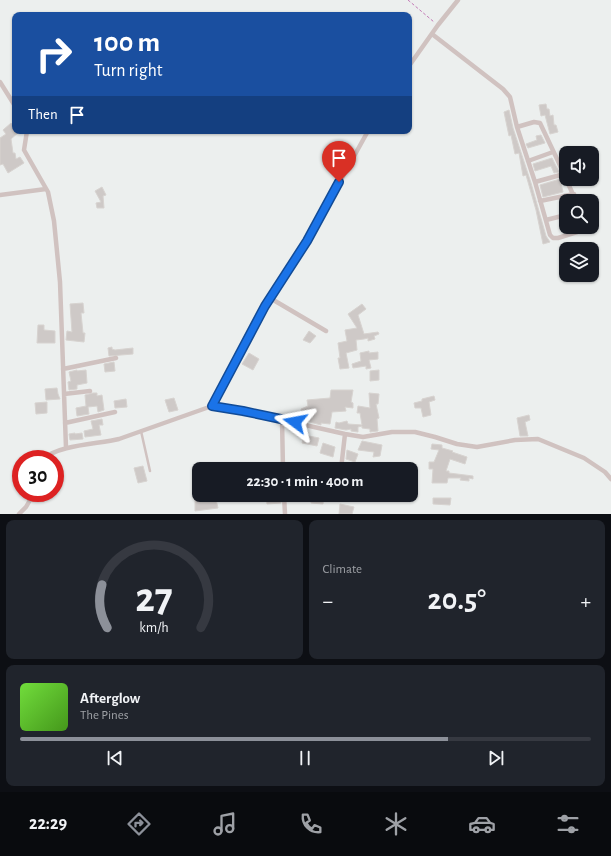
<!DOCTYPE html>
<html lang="en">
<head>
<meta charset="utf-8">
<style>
  :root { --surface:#171b24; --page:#20242c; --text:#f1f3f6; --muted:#9ea1a6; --line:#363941; --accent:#8c9099 }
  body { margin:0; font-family:"Alegreya Sans",sans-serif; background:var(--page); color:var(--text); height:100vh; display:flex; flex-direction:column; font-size:15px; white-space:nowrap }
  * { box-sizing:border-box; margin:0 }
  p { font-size:13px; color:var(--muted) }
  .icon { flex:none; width:22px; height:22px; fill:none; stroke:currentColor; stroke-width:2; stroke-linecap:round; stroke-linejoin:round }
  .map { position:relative; height:514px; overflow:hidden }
  .details { display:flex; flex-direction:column; gap:6px; padding:6px; background:#0d0f14; flex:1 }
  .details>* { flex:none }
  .hud { position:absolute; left:12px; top:12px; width:400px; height:122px; border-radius:8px; box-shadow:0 1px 3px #0004; background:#1a4fa0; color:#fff; overflow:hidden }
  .buttons { position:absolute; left:559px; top:146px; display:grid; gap:8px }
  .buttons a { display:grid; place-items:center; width:40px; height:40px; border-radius:8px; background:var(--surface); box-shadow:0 1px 3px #0004; font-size:20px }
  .speed { position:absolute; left:12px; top:450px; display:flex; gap:8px; font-size:20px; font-weight:700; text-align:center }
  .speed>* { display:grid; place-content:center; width:52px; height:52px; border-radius:50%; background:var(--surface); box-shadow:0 1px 3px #0004; line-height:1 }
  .speed .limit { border:6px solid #d22; background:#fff; color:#111 }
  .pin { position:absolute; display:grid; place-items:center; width:34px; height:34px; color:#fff; margin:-41px -17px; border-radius:50% 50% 50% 0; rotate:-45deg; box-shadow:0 0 4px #0007 }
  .pin .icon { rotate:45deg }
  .me { position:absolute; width:44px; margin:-22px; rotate:283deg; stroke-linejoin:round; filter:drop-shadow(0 0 3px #0008) }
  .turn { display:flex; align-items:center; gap:14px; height:84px; padding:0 16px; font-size:18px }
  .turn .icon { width:52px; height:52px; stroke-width:2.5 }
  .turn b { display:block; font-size:28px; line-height:34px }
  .then { display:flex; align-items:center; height:38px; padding:0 16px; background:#0003; gap:8px; font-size:15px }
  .big { font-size:30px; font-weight:700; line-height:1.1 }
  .details .tile { flex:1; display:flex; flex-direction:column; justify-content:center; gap:6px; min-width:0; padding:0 14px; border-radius:8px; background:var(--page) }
  .details .dial { align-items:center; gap:0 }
  .dial svg { height:104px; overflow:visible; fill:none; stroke:var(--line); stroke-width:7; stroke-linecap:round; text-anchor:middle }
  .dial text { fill:var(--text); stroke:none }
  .song { display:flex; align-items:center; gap:12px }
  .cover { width:48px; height:48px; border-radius:6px; background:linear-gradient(135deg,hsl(100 70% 55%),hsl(100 70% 35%)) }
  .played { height:4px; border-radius:2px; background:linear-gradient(90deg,var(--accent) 75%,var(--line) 75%) }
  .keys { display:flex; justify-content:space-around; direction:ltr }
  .heat { display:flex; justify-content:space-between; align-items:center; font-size:22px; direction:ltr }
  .details .tiles { flex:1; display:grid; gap:6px; grid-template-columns:1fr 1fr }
  .tile:last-child { grid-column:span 2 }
  .trip { position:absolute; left:192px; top:462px; width:226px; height:40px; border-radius:8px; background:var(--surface); box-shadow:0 1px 3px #0004; font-weight:700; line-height:40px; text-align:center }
  .tab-bar { display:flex; height:64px; justify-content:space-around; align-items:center; background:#090b0e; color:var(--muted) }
  .tab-bar .icon { width:28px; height:28px }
  .tab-bar .selected { color:var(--accent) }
  .tab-bar b { font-size:18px; color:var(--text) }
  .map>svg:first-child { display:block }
  .building { fill:#cec9c7; stroke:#d7d3d0 }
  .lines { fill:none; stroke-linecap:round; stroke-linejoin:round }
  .path { stroke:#c379b6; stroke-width:1; stroke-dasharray:3 2; stroke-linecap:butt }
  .lane { stroke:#d0c2c0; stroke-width:2.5 }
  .street { stroke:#d0c2c0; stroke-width:4.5 }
  .route-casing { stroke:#114b97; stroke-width:10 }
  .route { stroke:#1a73e8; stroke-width:7 }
</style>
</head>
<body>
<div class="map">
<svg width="611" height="514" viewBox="0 0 611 514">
  <rect width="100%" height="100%" fill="#ecefee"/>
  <path class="building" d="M 546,104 L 547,109 L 549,109 L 550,116 L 553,115 L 554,125 L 556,125 L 558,132 L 550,134 L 545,115 L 541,116 L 539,105 Z
    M 509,110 L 513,128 L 531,183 L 546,236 L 550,242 L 543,244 L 536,210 L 526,175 L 523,176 L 519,153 L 515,154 L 511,135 L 509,136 L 504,112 Z
    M 11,123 L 15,128 L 15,131 L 20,131 L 11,139 L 13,153 L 15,153 L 16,159 L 20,157 L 24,163 L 8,173 L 3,164 L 0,165 L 0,138 L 6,134 L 3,130 Z
    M 541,135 L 545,143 L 528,148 L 526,144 L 537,140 L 536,136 Z
    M 552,158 L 559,172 L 554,173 L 551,166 L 535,171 L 533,164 Z
    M 560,179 L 563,192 L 543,197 L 540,185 Z
    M 102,187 L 106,195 L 103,196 L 104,208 L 97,208 L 96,203 L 101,202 L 95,191 Z
    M 83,303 L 84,313 L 81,313 L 83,333 L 85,333 L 84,342 L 66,340 L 67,331 L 72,332 L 70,304 Z
    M 362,304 L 366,309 L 358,315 L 364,334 L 378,332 L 379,334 L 374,336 L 375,339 L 368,341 L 368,338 L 364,339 L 356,340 L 357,350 L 346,353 L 349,368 L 340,369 L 338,358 L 340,358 L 338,343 L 347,341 L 345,330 L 357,328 L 348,314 Z
    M 38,325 L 44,325 L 44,330 L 55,331 L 55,343 L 37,343 Z
    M 309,331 L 316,336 L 310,343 L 303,340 Z
    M 112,347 L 112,349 L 115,350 L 133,348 L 133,354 L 109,356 L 108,348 Z
    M 369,351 L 369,353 L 378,352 L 378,359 L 369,360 L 371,368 L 366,369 L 366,366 L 353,368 L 352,364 L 361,361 L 360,353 Z
    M 249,353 L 259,359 L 253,370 L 242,364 Z
    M 114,362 L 115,371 L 105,372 L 104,364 Z
    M 77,370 L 77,371 L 86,370 L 87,383 L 77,385 L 77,389 L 69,390 L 68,382 L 71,381 L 69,372 Z
    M 379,370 L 379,380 L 370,381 L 370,371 Z
    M 57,388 L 58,394 L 60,399 L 46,400 L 45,389 Z
    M 331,390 L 353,390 L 351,402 L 353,403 L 353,408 L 345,407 L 346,411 L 332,412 L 330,424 L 321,423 L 321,425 L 306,421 L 306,416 L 303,417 L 301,409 L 308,406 L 307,400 L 330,398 Z
    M 93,393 L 97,393 L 97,396 L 102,395 L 104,410 L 98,412 L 97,406 L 88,407 L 89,414 L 77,416 L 76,408 L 86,406 L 85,395 Z
    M 369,393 L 379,394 L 378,404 L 376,404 L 379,418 L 377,419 L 378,431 L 370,432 L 370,429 L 362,428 L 362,426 L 358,427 L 358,432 L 351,431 L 351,429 L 346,430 L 335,428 L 336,422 L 339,423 L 347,421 L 348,424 L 362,425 L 360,413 L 357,413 L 358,406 L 370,408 Z
    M 434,396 L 435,400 L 429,402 L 431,415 L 423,417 L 421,408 L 415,408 L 414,403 L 422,401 L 422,399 Z
    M 174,398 L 178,410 L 169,412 L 165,400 Z
    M 126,399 L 127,407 L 115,408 L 114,401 Z
    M 47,402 L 47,413 L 36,414 L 35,403 Z
    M 529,415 L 530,420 L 525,422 L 528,436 L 520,436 L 517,418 Z
    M 102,419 L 103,425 L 99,425 L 101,435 L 85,437 L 84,431 L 93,429 L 91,421 Z
    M 75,433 L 75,434 L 82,433 L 83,439 L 70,440 L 69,434 Z
    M 304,435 L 319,438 L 317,446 L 302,443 Z
    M 362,441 L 382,445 L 380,456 L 373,457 L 374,452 L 358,450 Z
    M 323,443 L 335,447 L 333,457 L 320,453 Z
    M 432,444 L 442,445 L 442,448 L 453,451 L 452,452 L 467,457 L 465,464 L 450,459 L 446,471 L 449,471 L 449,473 L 473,476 L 473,479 L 469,478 L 469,481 L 460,480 L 461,478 L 448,478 L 447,483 L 432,483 L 433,469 L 429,469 L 429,462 L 434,462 L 439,450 L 431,449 Z
    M 347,450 L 358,454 L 355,462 L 346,459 Z
    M 143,466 L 147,481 L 138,483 L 134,468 Z
    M 195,495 L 215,495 L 218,508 L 195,511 Z
    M 266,495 L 280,495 L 281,503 L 267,504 Z
    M 311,495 L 324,495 L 323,504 L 311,503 Z
    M 433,498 L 451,498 L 450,505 L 433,504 Z
    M 340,504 L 354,507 L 352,514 L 339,514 Z"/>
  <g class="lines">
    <path class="path" d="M 408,0 L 434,22"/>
    <path class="lane" d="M 141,431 L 150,471"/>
    <path class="street" d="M 432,34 L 503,89 L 510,97 L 517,127 L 535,182 L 550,235 L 553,238 L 558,238 L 577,232 L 580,231 L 582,227
      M 409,66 L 438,25 L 458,0
      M 0,82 L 15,106
      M 517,127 L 534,122 L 540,123 L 566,178
      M 27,131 L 24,150 L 48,192 L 54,221 L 60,282 L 66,448
      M 528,161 L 553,152
      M 566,179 L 576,201
      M 535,182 L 564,174
      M 0,195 L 46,189
      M 540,201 L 574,194
      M 546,220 L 566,215
      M 270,298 L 326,331
      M 63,369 L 116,358
      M 64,394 L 90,391
      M 212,406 L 233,363 L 265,306 L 307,241 L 368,131
      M 282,419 L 283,469
      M 65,423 L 115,412
      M 44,459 C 57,445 99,444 119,439 L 212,406 L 243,411 L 345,434 L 363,437 L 392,432 L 415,432 L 435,437 L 457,444 L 477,447 L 515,440 L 538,439 L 584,458 L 605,472 L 611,479
      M 341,469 L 345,434
      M 284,495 L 285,514
      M 19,514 L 26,507 L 34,493"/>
  </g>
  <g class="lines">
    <defs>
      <path id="route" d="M 295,422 L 243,411 L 212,406 L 265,306 L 307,241 L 339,182"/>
    </defs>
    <use href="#route" class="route-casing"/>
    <use href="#route" class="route"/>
  </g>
</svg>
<div class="buttons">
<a><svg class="icon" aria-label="sound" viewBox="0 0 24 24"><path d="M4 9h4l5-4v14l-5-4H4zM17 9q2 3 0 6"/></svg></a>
<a><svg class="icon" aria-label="search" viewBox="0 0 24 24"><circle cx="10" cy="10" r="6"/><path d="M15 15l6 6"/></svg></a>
<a><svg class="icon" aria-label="layers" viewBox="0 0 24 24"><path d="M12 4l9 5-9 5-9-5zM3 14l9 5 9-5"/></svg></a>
</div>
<div class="speed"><div class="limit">30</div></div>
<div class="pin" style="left:339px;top:182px;background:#d93025"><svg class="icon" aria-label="arrive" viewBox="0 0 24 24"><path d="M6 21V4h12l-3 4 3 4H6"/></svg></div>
<svg class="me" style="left:295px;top:422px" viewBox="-20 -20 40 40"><path d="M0-17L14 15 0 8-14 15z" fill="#1a73e8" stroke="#fff" stroke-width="4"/></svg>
<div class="trip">22:30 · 1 min · 400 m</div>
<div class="hud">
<div class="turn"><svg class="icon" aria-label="right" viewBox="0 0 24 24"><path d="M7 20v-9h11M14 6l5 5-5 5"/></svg><div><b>100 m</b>Turn right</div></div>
<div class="then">Then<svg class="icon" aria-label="arrive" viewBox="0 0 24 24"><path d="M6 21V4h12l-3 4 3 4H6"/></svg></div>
</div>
</div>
<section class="details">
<div class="tiles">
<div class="tile dial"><svg viewBox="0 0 100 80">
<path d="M14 69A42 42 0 1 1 86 69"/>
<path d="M14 69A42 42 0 0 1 10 36" stroke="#8c9099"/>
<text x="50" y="56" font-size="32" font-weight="700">27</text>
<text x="50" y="72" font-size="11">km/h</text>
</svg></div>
<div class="tile"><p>Climate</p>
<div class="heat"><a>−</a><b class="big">20.5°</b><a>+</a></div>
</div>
<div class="tile">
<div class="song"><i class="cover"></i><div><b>Afterglow</b><p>The Pines</p></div></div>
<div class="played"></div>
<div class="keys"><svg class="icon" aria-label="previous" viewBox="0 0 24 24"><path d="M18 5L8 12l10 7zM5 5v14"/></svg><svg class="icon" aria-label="pause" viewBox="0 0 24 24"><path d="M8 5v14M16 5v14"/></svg><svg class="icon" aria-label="next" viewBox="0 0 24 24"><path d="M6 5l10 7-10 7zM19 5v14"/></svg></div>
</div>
</div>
</section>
<nav class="tab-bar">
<b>22:29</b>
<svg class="icon selected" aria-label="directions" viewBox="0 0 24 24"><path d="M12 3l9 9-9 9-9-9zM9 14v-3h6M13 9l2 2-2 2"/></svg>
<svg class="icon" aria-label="music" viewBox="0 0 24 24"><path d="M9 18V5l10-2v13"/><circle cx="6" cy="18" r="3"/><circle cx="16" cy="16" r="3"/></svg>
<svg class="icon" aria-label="phone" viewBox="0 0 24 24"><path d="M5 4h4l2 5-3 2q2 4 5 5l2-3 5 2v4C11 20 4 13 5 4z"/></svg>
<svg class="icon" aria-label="climate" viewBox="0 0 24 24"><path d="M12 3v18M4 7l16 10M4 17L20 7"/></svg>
<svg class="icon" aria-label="car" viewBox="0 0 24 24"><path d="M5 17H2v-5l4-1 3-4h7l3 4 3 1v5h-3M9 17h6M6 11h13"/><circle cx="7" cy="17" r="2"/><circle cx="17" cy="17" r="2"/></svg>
<svg class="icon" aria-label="filters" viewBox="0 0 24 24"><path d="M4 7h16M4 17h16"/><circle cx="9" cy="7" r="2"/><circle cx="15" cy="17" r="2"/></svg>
</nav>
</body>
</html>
